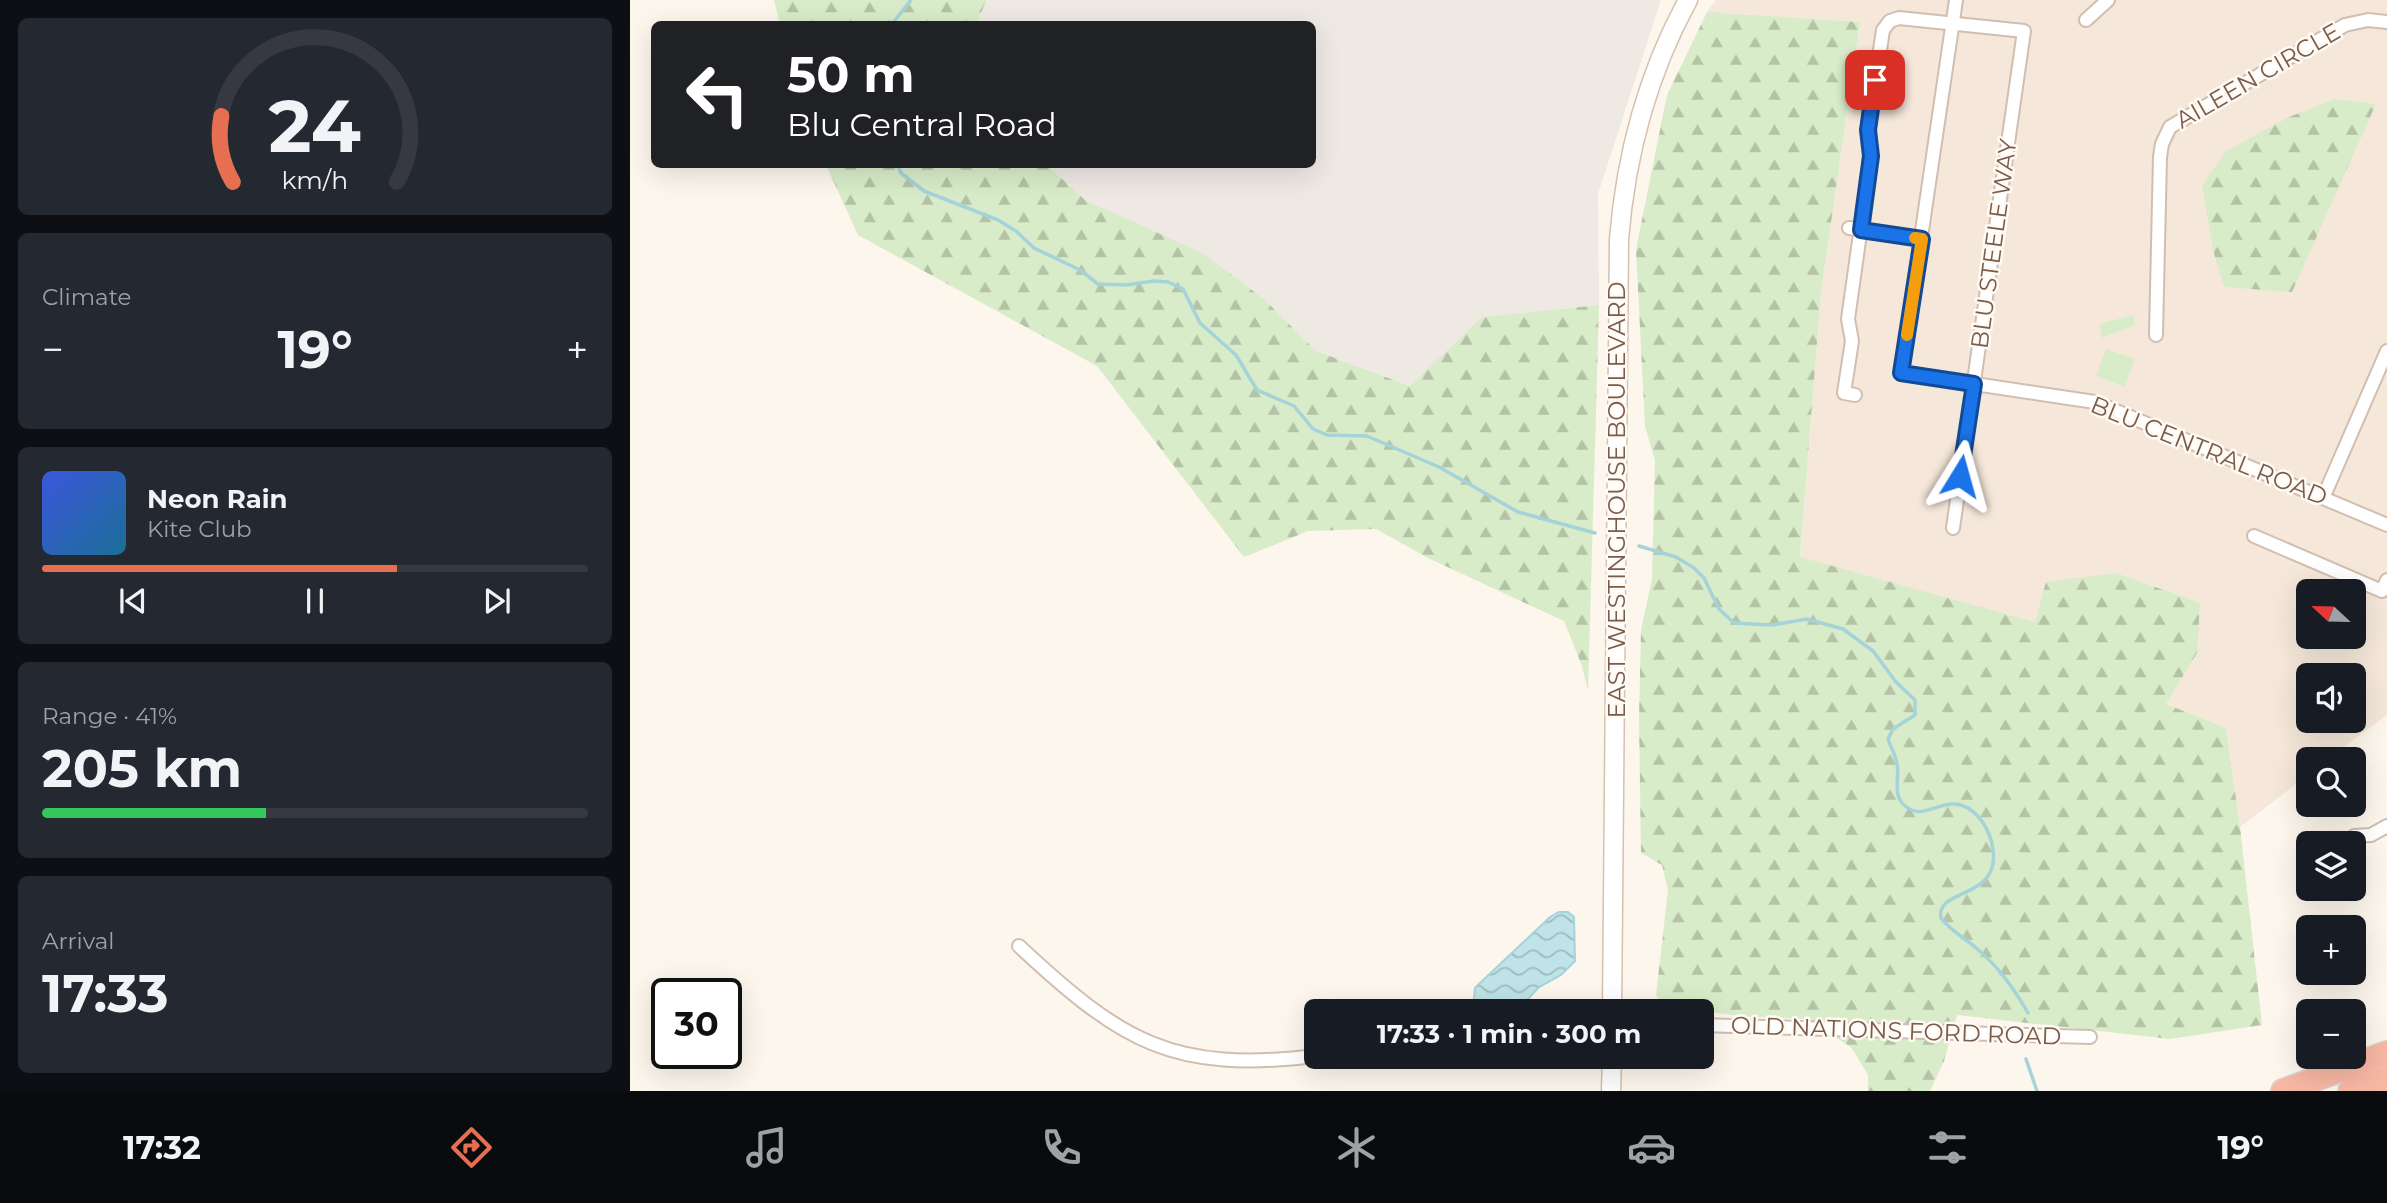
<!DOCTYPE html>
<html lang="en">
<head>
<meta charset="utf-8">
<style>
  :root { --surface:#171b24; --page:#242831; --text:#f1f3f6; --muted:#9ea1a6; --line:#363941; --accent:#e76f51 }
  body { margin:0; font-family:Montserrat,sans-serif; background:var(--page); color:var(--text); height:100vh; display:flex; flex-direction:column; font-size:26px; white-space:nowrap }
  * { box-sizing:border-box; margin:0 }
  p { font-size:23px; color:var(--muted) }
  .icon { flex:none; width:38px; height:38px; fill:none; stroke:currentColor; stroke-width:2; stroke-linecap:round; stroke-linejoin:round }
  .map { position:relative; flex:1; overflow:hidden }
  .side { display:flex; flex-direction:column; gap:18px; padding:18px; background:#0d0f14; width:630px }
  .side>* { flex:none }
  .top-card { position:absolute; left:21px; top:21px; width:665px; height:147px; border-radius:10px; box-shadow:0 7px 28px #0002; background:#202124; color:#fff; overflow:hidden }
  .needle { width:46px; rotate:292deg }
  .controls { position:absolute; left:1666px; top:579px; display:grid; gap:14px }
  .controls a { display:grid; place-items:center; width:70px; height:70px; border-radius:10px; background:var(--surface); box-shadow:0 7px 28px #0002; font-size:35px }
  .speed { position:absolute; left:21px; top:978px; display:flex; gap:14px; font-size:35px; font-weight:700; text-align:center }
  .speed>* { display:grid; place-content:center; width:91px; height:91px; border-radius:50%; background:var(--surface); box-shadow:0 7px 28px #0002; line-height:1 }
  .speed .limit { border:4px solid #111; border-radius:10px; background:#fff; color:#111 }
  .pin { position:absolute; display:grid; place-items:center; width:60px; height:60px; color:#fff; margin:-30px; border-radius:14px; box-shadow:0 4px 10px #0006 }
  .me { position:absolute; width:77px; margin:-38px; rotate:8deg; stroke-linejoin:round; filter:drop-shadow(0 0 5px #0008) }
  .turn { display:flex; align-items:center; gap:24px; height:147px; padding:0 21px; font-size:32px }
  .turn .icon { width:91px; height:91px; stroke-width:2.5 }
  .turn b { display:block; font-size:49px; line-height:60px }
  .big { font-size:52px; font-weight:700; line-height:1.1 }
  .side .card { flex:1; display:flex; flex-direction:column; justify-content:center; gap:10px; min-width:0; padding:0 24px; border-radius:10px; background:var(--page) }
  .side .dial { align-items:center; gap:0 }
  .dial svg { height:182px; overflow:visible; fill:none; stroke:var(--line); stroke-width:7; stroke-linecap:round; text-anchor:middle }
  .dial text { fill:var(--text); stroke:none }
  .song { display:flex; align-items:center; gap:21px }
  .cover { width:84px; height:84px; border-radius:10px; background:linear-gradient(135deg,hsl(230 70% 55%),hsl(200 70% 35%)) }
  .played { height:7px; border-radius:4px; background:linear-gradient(90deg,var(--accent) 65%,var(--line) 65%) }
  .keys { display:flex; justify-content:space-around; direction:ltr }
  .heat { display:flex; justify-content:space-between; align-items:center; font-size:38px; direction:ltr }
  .charge { height:10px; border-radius:5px; background:linear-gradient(90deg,#34c759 41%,var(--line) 0) }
  .trip { position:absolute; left:674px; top:999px; width:410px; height:70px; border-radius:10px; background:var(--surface); box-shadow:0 7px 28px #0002; font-weight:700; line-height:70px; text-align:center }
  .tabs { display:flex; height:112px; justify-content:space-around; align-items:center; background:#090b0e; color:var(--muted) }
  .tabs .icon { width:49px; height:49px }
  .tabs .active { color:var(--accent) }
  .tabs b { font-size:32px; color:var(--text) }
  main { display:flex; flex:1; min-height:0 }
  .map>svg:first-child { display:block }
  .residential { fill:#f5e8da; fill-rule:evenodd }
  .industrial { fill:#efe9e4 }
  .forest { fill:url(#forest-firs) }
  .pitch { fill:#d8ecc9 }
  .water { fill:url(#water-waves); stroke:#a5d3da; stroke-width:2 }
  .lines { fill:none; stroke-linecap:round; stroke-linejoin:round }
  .stream { stroke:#a5d3da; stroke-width:3.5 }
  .street-casing { stroke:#d1beb0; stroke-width:16 }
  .secondary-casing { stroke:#d6c0b0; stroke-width:21 }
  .highway-casing { stroke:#dad1cd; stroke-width:26 }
  .street { stroke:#fff; stroke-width:12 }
  .secondary { stroke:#fff; stroke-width:18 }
  .highway { stroke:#f7b7a3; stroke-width:23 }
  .route-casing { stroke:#114b97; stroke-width:18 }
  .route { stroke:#1a73e8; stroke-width:12 }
  .slow { stroke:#f59e0b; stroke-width:12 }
  .labels { text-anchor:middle; stroke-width:5; stroke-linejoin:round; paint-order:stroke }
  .street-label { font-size:24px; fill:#7a5c4d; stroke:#fffaf3 }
</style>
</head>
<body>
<main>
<section class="side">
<div class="card dial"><svg viewBox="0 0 100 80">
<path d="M14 69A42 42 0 1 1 86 69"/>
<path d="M14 69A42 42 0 0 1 9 40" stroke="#e76f51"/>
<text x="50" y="56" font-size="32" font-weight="700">24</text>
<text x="50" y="72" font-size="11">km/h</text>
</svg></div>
<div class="card"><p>Climate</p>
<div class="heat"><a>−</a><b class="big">19°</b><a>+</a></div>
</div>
<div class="card">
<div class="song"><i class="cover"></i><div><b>Neon Rain</b><p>Kite Club</p></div></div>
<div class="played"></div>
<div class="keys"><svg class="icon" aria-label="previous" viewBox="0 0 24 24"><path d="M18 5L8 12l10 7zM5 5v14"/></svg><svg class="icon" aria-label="pause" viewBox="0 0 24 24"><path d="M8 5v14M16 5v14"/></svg><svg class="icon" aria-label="next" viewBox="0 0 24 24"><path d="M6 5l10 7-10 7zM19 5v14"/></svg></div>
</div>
<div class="card"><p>Range · 41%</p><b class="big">205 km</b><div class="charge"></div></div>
<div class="card"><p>Arrival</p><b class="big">17:33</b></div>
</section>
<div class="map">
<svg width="1757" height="1091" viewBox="0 0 1757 1091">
  <defs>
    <pattern id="forest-firs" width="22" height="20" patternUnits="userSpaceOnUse" patternTransform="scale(1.75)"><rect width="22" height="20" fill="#d8ecc9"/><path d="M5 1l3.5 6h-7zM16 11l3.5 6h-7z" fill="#b4c2a5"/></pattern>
    <pattern id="water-waves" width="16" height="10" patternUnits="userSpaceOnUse" patternTransform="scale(1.75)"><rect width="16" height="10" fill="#bfe3e8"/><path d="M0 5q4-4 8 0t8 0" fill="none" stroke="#a0bbbe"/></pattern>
  </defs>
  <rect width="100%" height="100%" fill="#fdf6ec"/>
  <path class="residential" d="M 1086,0 L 1757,0 L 1757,715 L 1698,759 L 1678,760 L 1678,775 L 1610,827 L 1596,728 L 1536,704 L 1567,653 L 1405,622 L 1170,558 L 1191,292 L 1230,22 L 1077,12 ZM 1678,592 L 1724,592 L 1724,637 L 1678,637 ZM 1678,676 L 1724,676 L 1724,721 L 1678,721 Z"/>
  <path class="industrial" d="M 356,0 L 1031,0 L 968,194 L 969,305 L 852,317 L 781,386 L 686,351 L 634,299 L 572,254 L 455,200 L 417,165 L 682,164 L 682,24 L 347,24 Z"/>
  <path class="forest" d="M 144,0 L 356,0 L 347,24 L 150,24 Z
    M 1077,12 L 1230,22 L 1191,292 L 1170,557 L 1405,622 L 1416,582 L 1486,573 L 1570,603 L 1567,653 L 1536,704 L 1596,728 L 1610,827 L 1632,1025 L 1540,1039 L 1327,1015 L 1314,1061 L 1300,1091 L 1238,1091 L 1238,1075 L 1222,1048 L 1179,1019 L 1121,1017 L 1031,1007 L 1026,995 L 1038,890 L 1032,865 L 1011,853 L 1009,718 L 1011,630 L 1022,579 L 1025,461 L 1015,426 L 1006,249 L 1037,95 Z
    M 1705,99 L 1746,104 L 1662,292 L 1594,287 L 1583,250 L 1572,185 L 1596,151 L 1659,117 Z
    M 196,165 L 417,165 L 455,200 L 572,253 L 634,299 L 686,351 L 780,386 L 852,317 L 969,305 L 958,691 L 952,666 L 934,621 L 798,558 L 746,529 L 678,531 L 614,557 L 467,366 L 228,235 Z"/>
  <path class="pitch" d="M 1503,315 L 1505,325 L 1472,338 L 1469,324 Z
    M 1476,349 L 1505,359 L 1495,387 L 1466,376 Z"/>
  <path class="water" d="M 929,912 L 938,912 L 944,917 L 945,961 L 931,975 L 909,987 L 890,1008 L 843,1009 L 845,988 L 849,984 L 920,917 Z"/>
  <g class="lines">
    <path class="stream" d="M 262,24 L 281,0
      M 267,164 L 271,173 L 294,191 L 368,220 L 386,231 L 404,248 L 450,270 L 468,284 L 496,285 L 524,281 L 538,282 L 553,289 L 570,323 L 606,355 L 627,390 L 664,406 L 683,429 L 697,435 L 737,436 L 809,467 L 888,512 L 965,533
      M 1009,546 L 1046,557 L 1064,568 L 1074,578 L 1089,609 L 1104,623 L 1142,625 L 1177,619 L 1213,629 L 1243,651 L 1266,682 L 1285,700 L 1285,715 L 1263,729 L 1258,739 C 1261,748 1266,756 1267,764 C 1270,778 1262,794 1274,805 C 1291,821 1308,802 1325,804 C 1347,806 1361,831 1363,850 C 1370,900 1305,888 1311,918 C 1321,931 1333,937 1345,947 C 1368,966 1383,987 1398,1013
      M 1396,1059 L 1407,1091"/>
    <defs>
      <path id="street" d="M 1326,0 L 1271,373 L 1465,402 L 1757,525
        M 1456,20 L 1478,0
        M 1219,228 L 1292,239
        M 1526,335 L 1530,157 L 1532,144 L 1540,127 L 1715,25 L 1738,20 L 1757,22
        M 1225,395 L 1214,393 L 1222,341 L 1218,319 L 1241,156 L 1238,130 L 1253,30 L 1260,21 L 1269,18 L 1394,31 L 1323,528
        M 1693,498 L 1757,351
        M 1624,536 L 1752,591 L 1757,580
        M 1724,836 L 1741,835 L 1757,826
        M 389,946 C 492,1042 542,1073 686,1056
        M 1071,1025 L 1460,1037"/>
      <path id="secondary" d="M 982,1012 L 989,239 C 996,154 1017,75 1058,0
        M 981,1091 L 982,1057"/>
      <path id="highway" d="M 1653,1091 L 1757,1053
        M 1720,1091 L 1757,1078"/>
    </defs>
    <use href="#street" class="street-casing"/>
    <use href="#secondary" class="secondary-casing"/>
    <use href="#highway" class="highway-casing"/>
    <use href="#street" class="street"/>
    <use href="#secondary" class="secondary"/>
    <use href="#highway" class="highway"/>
  </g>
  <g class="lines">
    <defs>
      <path id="route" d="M 1245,80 L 1238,130 L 1241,156 L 1231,230 L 1292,239 L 1271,373 L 1344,384 L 1330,476"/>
    </defs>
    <use href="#route" class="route-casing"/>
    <use href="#route" class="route"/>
    <path class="slow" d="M 1277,335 L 1292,239 L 1285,238"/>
  </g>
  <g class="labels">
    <g class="street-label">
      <text transform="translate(1628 76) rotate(-30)" y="8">AILEEN CIRCLE</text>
      <text transform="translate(1364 244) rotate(-82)" y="8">BLU STEELE WAY</text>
      <text transform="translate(1579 451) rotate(22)" y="8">BLU CENTRAL ROAD</text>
      <text transform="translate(987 500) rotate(-90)" y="8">EAST WESTINGHOUSE BOULEVARD</text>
      <text transform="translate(1266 1031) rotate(2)" y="8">OLD NATIONS FORD ROAD</text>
    </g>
  </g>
</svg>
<div class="controls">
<a><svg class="needle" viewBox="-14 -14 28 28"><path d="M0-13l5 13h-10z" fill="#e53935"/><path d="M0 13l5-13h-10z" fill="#9ea1a6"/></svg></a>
<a><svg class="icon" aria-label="sound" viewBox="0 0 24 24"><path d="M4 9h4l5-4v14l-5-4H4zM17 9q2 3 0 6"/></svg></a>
<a><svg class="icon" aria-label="search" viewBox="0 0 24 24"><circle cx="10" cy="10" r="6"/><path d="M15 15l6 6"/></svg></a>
<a><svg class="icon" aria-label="layers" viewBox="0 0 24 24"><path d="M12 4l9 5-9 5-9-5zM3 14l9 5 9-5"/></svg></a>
<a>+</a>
<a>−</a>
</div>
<div class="speed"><div class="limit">30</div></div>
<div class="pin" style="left:1245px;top:80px;background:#d93025"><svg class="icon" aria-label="arrive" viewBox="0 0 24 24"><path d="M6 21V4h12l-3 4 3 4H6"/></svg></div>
<svg class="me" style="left:1330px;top:476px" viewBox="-20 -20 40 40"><path d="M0-17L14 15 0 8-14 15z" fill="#1a73e8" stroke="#fff" stroke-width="4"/></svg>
<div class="trip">17:33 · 1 min · 300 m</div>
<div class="top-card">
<div class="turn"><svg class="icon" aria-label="left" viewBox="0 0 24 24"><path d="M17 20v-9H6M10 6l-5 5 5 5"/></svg><div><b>50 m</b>Blu Central Road</div></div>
</div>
</div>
</main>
<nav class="tabs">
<b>17:32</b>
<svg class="icon active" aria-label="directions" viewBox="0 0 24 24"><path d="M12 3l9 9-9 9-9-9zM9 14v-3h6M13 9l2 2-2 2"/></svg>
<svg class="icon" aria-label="music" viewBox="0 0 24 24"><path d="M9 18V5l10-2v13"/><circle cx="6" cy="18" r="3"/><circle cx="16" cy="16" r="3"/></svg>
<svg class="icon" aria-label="phone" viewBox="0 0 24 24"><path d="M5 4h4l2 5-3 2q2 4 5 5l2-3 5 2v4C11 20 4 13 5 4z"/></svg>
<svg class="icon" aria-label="climate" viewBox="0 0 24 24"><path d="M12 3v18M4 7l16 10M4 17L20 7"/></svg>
<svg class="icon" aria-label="car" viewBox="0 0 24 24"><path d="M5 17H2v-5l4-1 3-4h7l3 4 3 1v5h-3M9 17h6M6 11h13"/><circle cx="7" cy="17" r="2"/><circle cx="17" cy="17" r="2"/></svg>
<svg class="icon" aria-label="filters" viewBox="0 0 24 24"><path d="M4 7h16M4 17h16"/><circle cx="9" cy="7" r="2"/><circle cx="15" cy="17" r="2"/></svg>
<b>19°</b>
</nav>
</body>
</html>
